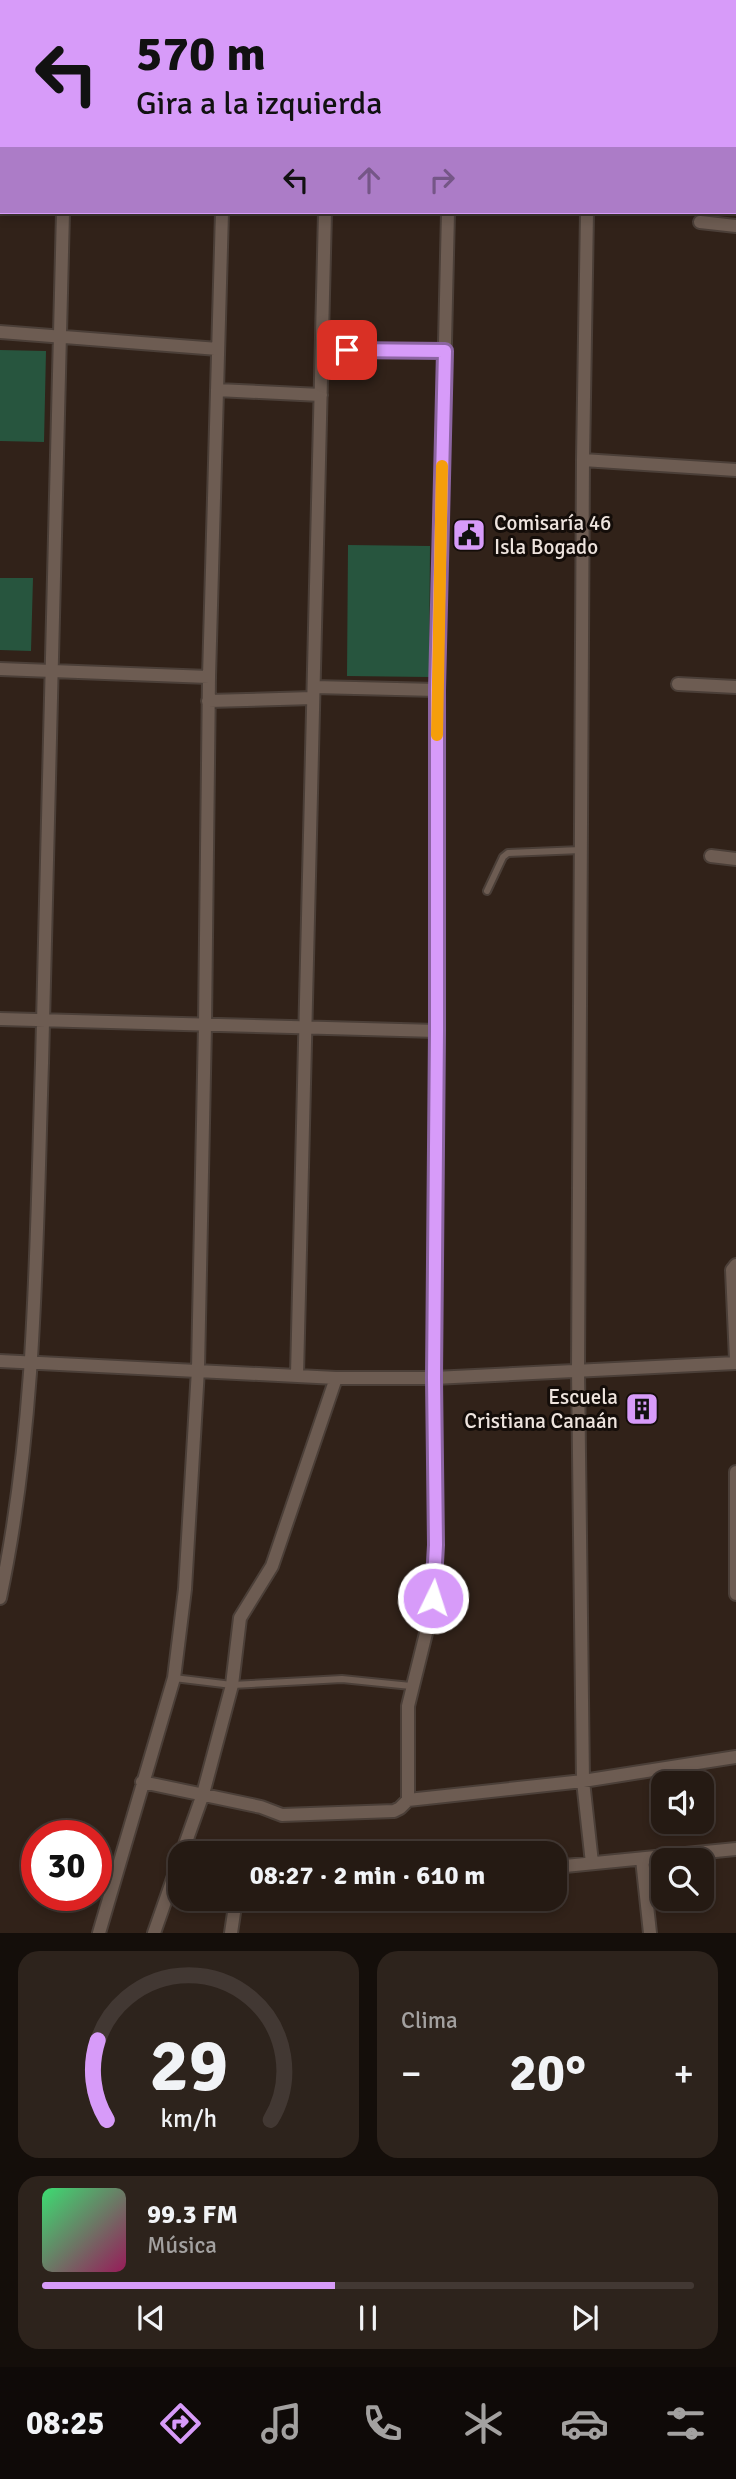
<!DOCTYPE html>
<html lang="es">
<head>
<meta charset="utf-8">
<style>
  :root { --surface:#251a13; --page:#2d231c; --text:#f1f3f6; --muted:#a3a1a0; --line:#423833; --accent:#d79bf9 }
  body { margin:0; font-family:Signika,sans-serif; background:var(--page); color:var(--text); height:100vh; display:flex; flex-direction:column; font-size:26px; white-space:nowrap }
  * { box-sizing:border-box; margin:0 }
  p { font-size:23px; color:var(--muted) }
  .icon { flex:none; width:38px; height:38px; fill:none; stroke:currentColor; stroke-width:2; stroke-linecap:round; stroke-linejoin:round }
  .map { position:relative; height:1933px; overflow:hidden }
  .panel { display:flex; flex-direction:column; gap:18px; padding:18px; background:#140e0a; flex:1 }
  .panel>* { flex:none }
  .hud { position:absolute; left:0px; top:0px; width:737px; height:214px; box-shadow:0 4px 10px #0003,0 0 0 2px var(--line); background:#d79bf9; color:#111; overflow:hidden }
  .tools { position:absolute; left:651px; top:1771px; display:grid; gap:14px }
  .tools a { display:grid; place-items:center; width:63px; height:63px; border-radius:14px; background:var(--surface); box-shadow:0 4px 10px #0003,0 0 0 2px var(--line); font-size:35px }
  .speed { position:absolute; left:21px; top:1820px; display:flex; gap:14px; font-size:35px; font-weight:700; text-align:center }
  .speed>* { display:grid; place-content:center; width:91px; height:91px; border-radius:50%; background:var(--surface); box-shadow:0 4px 10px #0003,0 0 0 2px var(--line); line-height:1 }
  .speed .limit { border:10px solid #d22; background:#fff; color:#111 }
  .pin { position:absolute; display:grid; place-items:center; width:60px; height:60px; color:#fff; margin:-30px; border-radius:14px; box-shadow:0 4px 10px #0006 }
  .me { position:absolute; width:77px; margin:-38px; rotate:4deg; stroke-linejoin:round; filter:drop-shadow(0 0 5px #0008) }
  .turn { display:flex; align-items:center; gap:24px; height:147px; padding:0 21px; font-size:32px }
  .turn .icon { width:91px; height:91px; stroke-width:2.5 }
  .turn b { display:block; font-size:49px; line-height:60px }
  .lanes { display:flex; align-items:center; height:66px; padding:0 21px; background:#0003; justify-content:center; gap:35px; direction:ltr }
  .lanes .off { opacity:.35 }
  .big { font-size:52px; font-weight:800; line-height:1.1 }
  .panel .tile { flex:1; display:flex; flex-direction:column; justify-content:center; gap:10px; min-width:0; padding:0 24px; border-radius:21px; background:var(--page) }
  .panel .dial { align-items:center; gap:0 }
  .dial svg { height:182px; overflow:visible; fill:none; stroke:var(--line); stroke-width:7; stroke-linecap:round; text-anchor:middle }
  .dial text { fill:var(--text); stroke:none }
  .song { display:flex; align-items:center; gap:21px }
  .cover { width:84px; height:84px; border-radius:10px; background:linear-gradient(135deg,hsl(140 70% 55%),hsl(330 70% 35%)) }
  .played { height:7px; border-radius:4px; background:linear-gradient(90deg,var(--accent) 45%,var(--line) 45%) }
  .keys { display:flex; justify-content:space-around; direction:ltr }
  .heat { display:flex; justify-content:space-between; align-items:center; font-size:38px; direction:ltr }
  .panel .tiles { flex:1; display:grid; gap:18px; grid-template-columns:1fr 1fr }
  .tile:last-child { grid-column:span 2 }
  .trip { position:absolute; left:168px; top:1841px; width:399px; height:70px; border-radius:21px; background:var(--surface); box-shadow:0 4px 10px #0003,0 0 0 2px var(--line); font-weight:800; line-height:70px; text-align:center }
  .tabs { display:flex; height:112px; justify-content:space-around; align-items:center; background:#0f0a08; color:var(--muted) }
  .tabs .icon { width:49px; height:49px }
  .tabs .on { color:var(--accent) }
  .tabs b { font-size:32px; color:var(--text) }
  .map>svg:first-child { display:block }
  .green { fill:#27553e }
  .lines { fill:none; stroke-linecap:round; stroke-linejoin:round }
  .service-casing { stroke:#4b3f38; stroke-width:10 }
  .minor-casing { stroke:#4b3f38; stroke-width:16 }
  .tertiary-casing { stroke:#4b3f38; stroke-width:19 }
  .service { stroke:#6d5c52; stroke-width:6 }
  .minor { stroke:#6d5c52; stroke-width:12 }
  .tertiary { stroke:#6d5c52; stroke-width:16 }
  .route-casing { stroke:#8c65a2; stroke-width:18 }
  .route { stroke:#d79bf9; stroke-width:12 }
  .slow { stroke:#f59e0b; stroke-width:12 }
  .labels { text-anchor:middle; stroke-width:6; stroke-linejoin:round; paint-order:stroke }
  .poi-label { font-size:21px; fill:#eee4de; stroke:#140d09; text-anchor:start }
</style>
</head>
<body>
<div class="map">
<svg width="736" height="1933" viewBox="0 0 736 1933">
  <rect width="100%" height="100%" fill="#312219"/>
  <path class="green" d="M 0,350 L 46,351 L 44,442 L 0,441 Z
    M 348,545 L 430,546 L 429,677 L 347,676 Z
    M 0,578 L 33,578 L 31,651 L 0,650 Z"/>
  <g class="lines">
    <defs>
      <path id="service" d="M 487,891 L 503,857 L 508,853 L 581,850
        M 174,1678 L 232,1685 L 342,1679 L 411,1686"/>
      <path id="minor" d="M 69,2 L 69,0
        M 227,2 L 228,0
        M 330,2 L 330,0
        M 452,2 L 452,0
        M 590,2 L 590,0
        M 587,212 L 583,460 L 578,1371 L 583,1781 L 592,1863
        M 700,222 L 736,226
        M 0,332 L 218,349
        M 322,349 L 445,351
        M 217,390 L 321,395
        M 583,460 L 736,470
        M 0,669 L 209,677
        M 678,684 L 736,687
        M 314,687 L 437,690
        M 208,701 L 313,698
        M 711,856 L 736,859
        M 0,1019 L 437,1031
        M 736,1265 L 732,1270 L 736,1360
        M 0,1361 L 336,1378 L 434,1378 L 736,1363
        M 297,1375 C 309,988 317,600 325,212
        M 736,1472 L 736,1594
        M 0,1598 C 37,1423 36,1242 42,1063 C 51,780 55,496 63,212
        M 142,1782 L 261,1807 L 282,1815 L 394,1811 L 400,1808 L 408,1800 L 583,1781 L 736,1757
        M 408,1800 L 408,1706 L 430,1617 L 436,1546 L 434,1378 L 437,1031 L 437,690 L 448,212
        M 182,1853 L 203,1794 L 232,1685 L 240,1618 L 272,1566 L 336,1378
        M 642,1859 L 650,1933
        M 555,1867 L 736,1849
        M 99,1933 L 174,1678 L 185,1589 L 198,1369 L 205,1025 L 209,677 L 222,212
        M 154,1933 L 180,1859
        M 231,1933 L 236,1899"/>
      <path id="tertiary" d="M 79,0 L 105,2
        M 735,54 L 736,54"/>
    </defs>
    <use href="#service" class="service-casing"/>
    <use href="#minor" class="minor-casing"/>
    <use href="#tertiary" class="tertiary-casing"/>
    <use href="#service" class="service"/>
    <use href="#minor" class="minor"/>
    <use href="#tertiary" class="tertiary"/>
  </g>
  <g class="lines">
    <defs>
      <path id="route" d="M 347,350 L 445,351 L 437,690 L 437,1031 L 434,1378 L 436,1545 L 433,1598"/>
    </defs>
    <use href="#route" class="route-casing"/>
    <use href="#route" class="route"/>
    <path class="slow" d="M 437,735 L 442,466"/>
  </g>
  <defs>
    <symbol id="civic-square" viewBox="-11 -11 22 22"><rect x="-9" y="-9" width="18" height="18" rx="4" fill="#d79bf9" stroke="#140d09"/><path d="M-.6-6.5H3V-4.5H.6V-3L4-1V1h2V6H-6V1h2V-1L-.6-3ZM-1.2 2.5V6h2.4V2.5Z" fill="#111"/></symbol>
    <symbol id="building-square" viewBox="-11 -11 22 22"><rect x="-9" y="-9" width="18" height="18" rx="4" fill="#d79bf9" stroke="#140d09"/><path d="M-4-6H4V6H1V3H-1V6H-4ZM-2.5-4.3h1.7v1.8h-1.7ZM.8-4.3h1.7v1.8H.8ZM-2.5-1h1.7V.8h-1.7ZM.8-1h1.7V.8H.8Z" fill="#111"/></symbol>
  </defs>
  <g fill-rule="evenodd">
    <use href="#civic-square" x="450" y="516" width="38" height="38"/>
    <use href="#building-square" x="623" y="1390" width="38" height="38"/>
  </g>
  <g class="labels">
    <g class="poi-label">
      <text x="494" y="530">Comisaría 46<tspan x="494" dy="24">Isla Bogado</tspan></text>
      <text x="618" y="1404" text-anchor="end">Escuela<tspan x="618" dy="24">Cristiana Canaán</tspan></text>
    </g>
  </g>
</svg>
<div class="tools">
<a><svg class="icon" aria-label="sound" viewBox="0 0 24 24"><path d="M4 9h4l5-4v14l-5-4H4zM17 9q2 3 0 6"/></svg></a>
<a><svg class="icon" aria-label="search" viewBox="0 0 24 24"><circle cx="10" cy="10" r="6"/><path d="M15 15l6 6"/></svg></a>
</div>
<div class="speed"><div class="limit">30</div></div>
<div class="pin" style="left:347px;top:350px;background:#d93025"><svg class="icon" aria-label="arrive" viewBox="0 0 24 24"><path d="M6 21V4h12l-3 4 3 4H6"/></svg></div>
<svg class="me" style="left:433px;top:1598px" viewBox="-20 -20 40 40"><circle r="17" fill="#d79bf9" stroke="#fff" stroke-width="3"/><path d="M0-11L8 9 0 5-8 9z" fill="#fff"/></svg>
<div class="trip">08:27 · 2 min · 610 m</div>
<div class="hud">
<div class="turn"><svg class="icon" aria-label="left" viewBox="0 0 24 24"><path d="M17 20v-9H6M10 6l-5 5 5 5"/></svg><div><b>570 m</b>Gira a la izquierda</div></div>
<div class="lanes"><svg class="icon" aria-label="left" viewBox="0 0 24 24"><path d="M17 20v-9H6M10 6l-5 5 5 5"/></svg><svg class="icon off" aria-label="ahead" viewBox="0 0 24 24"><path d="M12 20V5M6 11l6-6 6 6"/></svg><svg class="icon off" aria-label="right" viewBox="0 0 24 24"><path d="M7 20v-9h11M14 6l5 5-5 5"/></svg></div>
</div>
</div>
<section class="panel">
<div class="tiles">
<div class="tile dial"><svg viewBox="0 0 100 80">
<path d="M14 69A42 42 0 1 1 86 69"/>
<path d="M14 69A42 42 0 0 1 10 34" stroke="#d79bf9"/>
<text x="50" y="56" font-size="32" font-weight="700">29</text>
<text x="50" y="72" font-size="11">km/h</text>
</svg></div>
<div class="tile"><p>Clima</p>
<div class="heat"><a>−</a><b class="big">20°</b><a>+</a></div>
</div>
<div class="tile">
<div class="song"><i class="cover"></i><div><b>99.3 FM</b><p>Música</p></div></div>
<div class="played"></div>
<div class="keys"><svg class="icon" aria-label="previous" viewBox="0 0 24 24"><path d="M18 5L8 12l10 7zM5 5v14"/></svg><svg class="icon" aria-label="pause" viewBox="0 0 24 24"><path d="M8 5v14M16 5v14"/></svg><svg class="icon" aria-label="next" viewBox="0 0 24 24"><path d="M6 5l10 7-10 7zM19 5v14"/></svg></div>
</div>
</div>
</section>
<nav class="tabs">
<b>08:25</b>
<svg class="icon on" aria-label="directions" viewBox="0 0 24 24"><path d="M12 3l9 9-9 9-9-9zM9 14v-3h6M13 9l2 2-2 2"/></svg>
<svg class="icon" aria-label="music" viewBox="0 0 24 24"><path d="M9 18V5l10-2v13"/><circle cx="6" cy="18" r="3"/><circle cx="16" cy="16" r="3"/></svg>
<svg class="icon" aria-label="phone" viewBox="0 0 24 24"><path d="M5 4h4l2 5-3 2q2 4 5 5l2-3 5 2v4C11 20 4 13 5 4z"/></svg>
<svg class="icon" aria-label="climate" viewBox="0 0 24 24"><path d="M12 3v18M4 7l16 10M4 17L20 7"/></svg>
<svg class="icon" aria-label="car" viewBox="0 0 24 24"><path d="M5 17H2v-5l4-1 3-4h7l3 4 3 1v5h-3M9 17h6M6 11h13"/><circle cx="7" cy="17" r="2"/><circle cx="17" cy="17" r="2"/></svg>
<svg class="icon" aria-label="filters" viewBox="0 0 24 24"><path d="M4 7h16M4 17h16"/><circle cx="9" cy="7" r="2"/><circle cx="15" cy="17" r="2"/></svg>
</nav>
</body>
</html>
